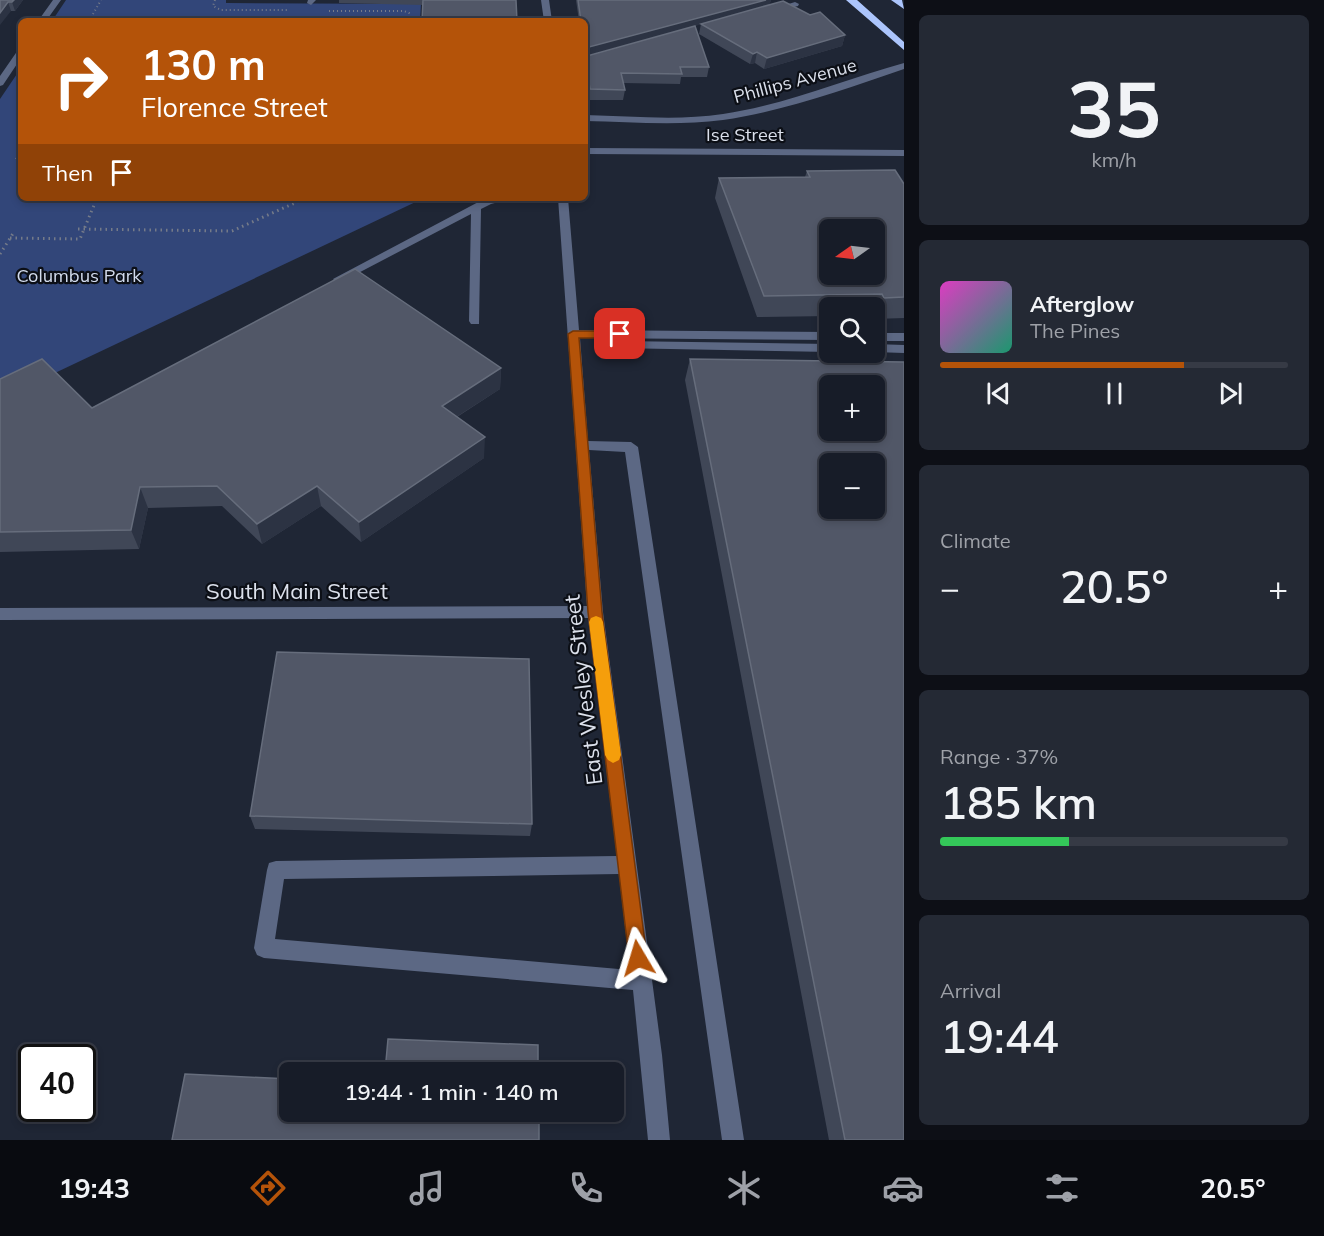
<!DOCTYPE html>
<html lang="en">
<head>
<meta charset="utf-8">
<style>
  :root { --surface:#171c28; --page:#242934; --text:#f1f3f6; --muted:#9ea1a8; --line:#363a45; --accent:#b45309 }
  body { margin:0; font-family:Mulish,sans-serif; background:var(--page); color:var(--text); height:100vh; display:flex; flex-direction:column; font-size:22px; white-space:nowrap }
  * { box-sizing:border-box; margin:0 }
  p { font-size:20px; color:var(--muted) }
  .icon { flex:none; width:33px; height:33px; fill:none; stroke:currentColor; stroke-width:2; stroke-linecap:round; stroke-linejoin:round }
  .map { position:relative; flex:1; overflow:hidden }
  .side { display:flex; flex-direction:column; gap:15px; padding:15px; background:#0d0f16; width:420px }
  .side>* { flex:none }
  .banner { position:absolute; left:18px; top:18px; width:570px; height:183px; border-radius:9px; box-shadow:0 3px 9px #0003,0 0 0 2px var(--line); background:#b45309; color:#fff; overflow:hidden }
  .needle { width:39px; rotate:256deg }
  .buttons { position:absolute; left:819px; top:219px; display:grid; gap:12px }
  .buttons a { display:grid; place-items:center; width:66px; height:66px; border-radius:9px; background:var(--surface); box-shadow:0 3px 9px #0003,0 0 0 2px var(--line); font-size:30px }
  .speed { position:absolute; left:18px; top:1044px; display:flex; gap:12px; font-size:30px; font-weight:700; text-align:center }
  .speed>* { display:grid; place-content:center; width:78px; height:78px; border-radius:50%; background:var(--surface); box-shadow:0 3px 9px #0003,0 0 0 2px var(--line); line-height:1 }
  .speed .limit { border:3px solid #111; border-radius:9px; background:#fff; color:#111 }
  .pin { position:absolute; display:grid; place-items:center; width:51px; height:51px; color:#fff; margin:-26px; border-radius:12px; box-shadow:0 3px 9px #0006 }
  .me { position:absolute; width:66px; margin:-33px; rotate:353deg; stroke-linejoin:round; filter:drop-shadow(0 0 4px #0008) }
  .turn { display:flex; align-items:center; gap:21px; height:126px; padding:0 24px; font-size:27px }
  .turn .icon { width:78px; height:78px; stroke-width:2.5 }
  .turn b { display:block; font-size:42px; line-height:51px }
  .then { display:flex; align-items:center; height:57px; padding:0 24px; background:#0003; gap:12px; font-size:22px }
  .big { font-size:45px; font-weight:600; line-height:1.1 }
  .side .card { flex:1; display:flex; flex-direction:column; justify-content:center; gap:9px; min-width:0; padding:0 21px; border-radius:9px; background:var(--page) }
  .side .dial { align-items:center; gap:0 }
  .dial b { font-size:78px; line-height:1 }
  .song { display:flex; align-items:center; gap:18px }
  .cover { width:72px; height:72px; border-radius:9px; background:linear-gradient(135deg,hsl(310 70% 55%),hsl(160 70% 35%)) }
  .played { height:6px; border-radius:3px; background:linear-gradient(90deg,var(--accent) 70%,var(--line) 70%) }
  .keys { display:flex; justify-content:space-around; direction:ltr }
  .heat { display:flex; justify-content:space-between; align-items:center; font-size:33px; direction:ltr }
  .charge { height:9px; border-radius:4px; background:linear-gradient(90deg,#34c759 37%,var(--line) 0) }
  .trip { position:absolute; left:279px; top:1062px; width:345px; height:60px; border-radius:9px; background:var(--surface); box-shadow:0 3px 9px #0003,0 0 0 2px var(--line); font-weight:600; line-height:60px; text-align:center }
  .tabs { display:flex; height:96px; justify-content:space-around; align-items:center; background:#090b10; color:var(--muted) }
  .tabs .icon { width:42px; height:42px }
  .tabs .on { color:var(--accent) }
  .tabs b { font-size:27px; color:var(--text) }
  main { display:flex; flex:1; min-height:0 }
  .map>svg:first-child { display:block }
  .green { fill:#324679 }
  .lines { fill:none; stroke-linecap:round; stroke-linejoin:round }
  .path-far1 { stroke:#757b89; stroke-width:2; stroke-dasharray:1 3; stroke-linecap:butt }
  .path { stroke:#757b89; stroke-width:3; stroke-dasharray:1.5 4; stroke-linecap:butt }
  .minor { fill:#5c6884; fill-rule:evenodd }
  .highway { fill:#acc5fc; fill-rule:evenodd }
  .wall { fill:#404757 }
  .shaded-wall { fill:#2c3343 }
  .building { fill:#515767; stroke:#666d7c; stroke-width:1.5; fill-rule:evenodd }
  .route { fill:#b45309; stroke:#753606; stroke-width:1.5 }
  .slow { fill:#f59e0b }
  .labels { text-anchor:middle; stroke-width:4.5; stroke-linejoin:round; paint-order:stroke }
  .far-street-label { font-size:18px; fill:#dce1ec; stroke:#0c0f16 }
  .far-park-label { font-size:18px; fill:#d3dcee; stroke:#0c0f16 }
  .street-label { font-size:22px; fill:#dce1ec; stroke:#0c0f16 }
</style>
</head>
<body>
<main>
<div class="map">
<svg width="904" height="1140" viewBox="0 0 904 1140">
  <rect width="100%" height="100%" fill="#1f2635"/>
  <path class="green" d="M 66,0 L 226,0 L 226,3 L 421,4 L 420,21 L 52,21 Z
    M 21,68 L 21,198 L 424,198 L 0,399 L 0,99 Z"/>
  <g class="lines">
    <path class="path-far1" d="M 215,0 L 213,6 L 221,10 L 289,10
      M 329,11 L 404,11 L 409,13 L 412,21
      M 89,21 L 101,0
      M 21,147 L 16,159 L 21,165"/>
    <path class="path" d="M 78,229 L 232,231 L 306,198
      M 10,238 L 80,239 L 97,198
      M 0,254 L 14,232"/>
    <path class="minor" d="M 53,0 L 61,0 L 46,21 L 38,21 Z
      M 308,0 L 316,0 L 311,5 L 307,3 Z
      M 541,0 L 549,0 L 552,21 L 544,21 Z
      M 795,2 L 799,4 L 798,6 L 770,13 L 766,11 Z
      M 21,49 L 21,58 L 3,85 L 0,86 L 0,76 L 18,50 Z
      M 904,63 L 904,69 C 845,89 785,111 723,120 C 677,126 631,122 585,121 L 585,115 C 631,116 677,121 723,114 C 785,105 843,80 904,63 Z
      M 585,148 L 904,150 L 904,156 L 585,154 Z
      M 514,198 L 491,204 L 481,209 L 479,324 L 471,324 L 469,321 L 471,214 L 343,281 L 335,281 L 333,279 L 484,199 Z
      M 558,198 L 568,198 L 579,330 L 830,332 L 830,340 L 580,338 L 588,441 L 631,442 L 638,447 L 744,1140 L 722,1140 L 625,452 L 589,450 L 603,612 L 662,1055 L 670,1140 L 648,1140 L 633,990 L 264,958 L 257,955 L 254,948 L 267,870 L 269,863 L 276,861 L 617,856 L 588,618 L 0,620 L 0,608 L 587,606 ZM 619,874 L 630,970 L 275,939 L 284,879 Z
      M 874,333 L 904,333 L 904,341 L 874,341 Z
      M 620,341 L 830,344 L 830,352 L 616,348 L 614,345 Z
      M 874,344 L 904,345 L 904,353 L 874,352 Z"/>
    <path class="highway" d="M 846,0 L 857,0 L 904,42 L 904,50 Z
      M 891,0 L 902,0 L 904,9 Z"/>
  </g>
  <path class="wall" d="M 0,0 L 23,0 L 15,11 L 11,11 Z
    M 339,0 L 516,0 L 423,5 L 339,3 Z
    M 576,0 L 771,0 L 769,5 L 845,35 L 842,46 L 764,69 L 755,63 L 750,64 L 699,34 L 701,24 L 586,55 L 709,67 L 707,77 L 681,77 L 680,84 L 623,83 L 625,90 L 623,100 L 589,100 L 585,76 L 585,21 L 579,21 Z
    M 807,171 L 904,184 L 904,318 L 875,319 L 874,308 L 830,308 L 830,316 L 757,317 L 715,198 L 719,178 L 805,177 Z
    M 690,359 L 904,1140 L 829,1140 L 685,380 Z
    M 501,368 L 500,389 L 457,417 L 484,458 L 361,542 L 321,506 L 262,544 L 222,506 L 148,508 L 139,549 L 0,552 L 0,379 L 92,408 Z
    M 250,816 L 532,824 L 530,836 L 255,829 Z"/>
  <path class="shaded-wall" d="M 14,0 L 23,0 L 15,11 L 12,2 Z
    M 766,0 L 771,0 L 769,6 L 585,56 L 585,48 Z
    M 8,2 L 11,11 L 0,25 L 0,13 Z
    M 845,35 L 842,46 L 764,69 L 767,58 Z
    M 757,52 L 755,63 L 750,64 L 753,54 Z
    M 501,368 L 500,389 L 442,426 L 442,406 Z
    M 485,437 L 484,458 L 361,542 L 359,522 Z
    M 317,486 L 321,506 L 262,544 L 257,524 Z
    M 140,487 L 148,508 L 139,549 L 131,530 Z"/>
  <path class="building" d="M 0,0 L 14,0 L 12,2 L 8,2 L 0,13 Z
    M 423,0 L 516,0 L 517,21 L 422,21 Z
    M 578,0 L 766,0 L 585,48 L 585,49 L 585,21 L 581,21 Z
    M 783,1 L 810,15 L 820,12 L 845,35 L 767,58 L 757,52 L 753,54 L 701,24 Z
    M 695,26 L 709,67 L 680,67 L 682,74 L 621,73 L 625,90 L 590,89 L 585,60 L 585,55 L 587,56 Z
    M 895,170 L 904,184 L 904,297 L 884,298 L 882,294 L 764,296 L 719,178 L 810,177 L 807,171 ZM 830,230 L 874,230 L 874,274 L 830,274 Z
    M 355,269 L 501,368 L 442,406 L 485,437 L 359,522 L 317,486 L 257,524 L 217,486 L 140,487 L 131,530 L 0,532 L 0,379 L 42,359 L 92,408 Z
    M 690,359 L 904,362 L 904,1140 L 845,1140 ZM 830,386 L 874,386 L 874,430 L 830,430 ZM 830,464 L 874,464 L 874,508 L 830,508 Z
    M 277,652 L 529,659 L 532,824 L 250,816 Z
    M 388,1039 L 538,1045 L 538,1072 L 385,1072 Z
    M 185,1074 L 290,1079 L 290,1112 L 539,1112 L 539,1140 L 172,1140 Z"/>
  <path class="route" d="M 573,331 L 620,331 L 625,334 L 620,338 L 579,338 L 602,612 L 647,958 L 644,964 L 638,967 L 632,964 L 629,958 L 588,612 L 568,334 Z"/>
  <path class="slow" d="M 596,616 L 601,618 L 603,622 L 621,755 L 619,760 L 613,763 L 608,760 L 605,755 L 589,622 L 591,618 Z"/>
  <g class="labels">
    <g class="far-street-label">
      <text transform="translate(795 81) rotate(-15)" y="6">Phillips Avenue</text>
      <text x="745" y="141">Ise Street</text>
    </g>
    <g class="far-park-label">
      <text x="79" y="282">Columbus Park</text>
    </g>
    <g class="street-label">
      <text x="297" y="599">South Main Street</text>
      <text transform="translate(583 690) rotate(-97)" y="8">East Wesley Street</text>
    </g>
  </g>
</svg>
<div class="buttons">
<a><svg class="needle" viewBox="-14 -14 28 28"><path d="M0-13l5 13h-10z" fill="#e53935"/><path d="M0 13l5-13h-10z" fill="#9ea1a8"/></svg></a>
<a><svg class="icon" aria-label="search" viewBox="0 0 24 24"><circle cx="10" cy="10" r="6"/><path d="M15 15l6 6"/></svg></a>
<a>+</a>
<a>−</a>
</div>
<div class="speed"><div class="limit">40</div></div>
<div class="pin" style="left:620px;top:334px;background:#d93025"><svg class="icon" aria-label="arrive" viewBox="0 0 24 24"><path d="M6 21V4h12l-3 4 3 4H6"/></svg></div>
<svg class="me" style="left:638px;top:958px" viewBox="-20 -20 40 40"><path d="M0-17L14 15 0 8-14 15z" fill="#b45309" stroke="#fff" stroke-width="4"/></svg>
<div class="trip">19:44 · 1 min · 140 m</div>
<div class="banner">
<div class="turn"><svg class="icon" aria-label="right" viewBox="0 0 24 24"><path d="M7 20v-9h11M14 6l5 5-5 5"/></svg><div><b>130 m</b>Florence Street</div></div>
<div class="then">Then<svg class="icon" aria-label="arrive" viewBox="0 0 24 24"><path d="M6 21V4h12l-3 4 3 4H6"/></svg></div>
</div>
</div>
<section class="side">
<div class="card dial"><b>35</b><p>km/h</p></div>
<div class="card">
<div class="song"><i class="cover"></i><div><b>Afterglow</b><p>The Pines</p></div></div>
<div class="played"></div>
<div class="keys"><svg class="icon" aria-label="previous" viewBox="0 0 24 24"><path d="M18 5L8 12l10 7zM5 5v14"/></svg><svg class="icon" aria-label="pause" viewBox="0 0 24 24"><path d="M8 5v14M16 5v14"/></svg><svg class="icon" aria-label="next" viewBox="0 0 24 24"><path d="M6 5l10 7-10 7zM19 5v14"/></svg></div>
</div>
<div class="card"><p>Climate</p>
<div class="heat"><a>−</a><b class="big">20.5°</b><a>+</a></div>
</div>
<div class="card"><p>Range · 37%</p><b class="big">185 km</b><div class="charge"></div></div>
<div class="card"><p>Arrival</p><b class="big">19:44</b></div>
</section>
</main>
<nav class="tabs">
<b>19:43</b>
<svg class="icon on" aria-label="directions" viewBox="0 0 24 24"><path d="M12 3l9 9-9 9-9-9zM9 14v-3h6M13 9l2 2-2 2"/></svg>
<svg class="icon" aria-label="music" viewBox="0 0 24 24"><path d="M9 18V5l10-2v13"/><circle cx="6" cy="18" r="3"/><circle cx="16" cy="16" r="3"/></svg>
<svg class="icon" aria-label="phone" viewBox="0 0 24 24"><path d="M5 4h4l2 5-3 2q2 4 5 5l2-3 5 2v4C11 20 4 13 5 4z"/></svg>
<svg class="icon" aria-label="climate" viewBox="0 0 24 24"><path d="M12 3v18M4 7l16 10M4 17L20 7"/></svg>
<svg class="icon" aria-label="car" viewBox="0 0 24 24"><path d="M5 17H2v-5l4-1 3-4h7l3 4 3 1v5h-3M9 17h6M6 11h13"/><circle cx="7" cy="17" r="2"/><circle cx="17" cy="17" r="2"/></svg>
<svg class="icon" aria-label="filters" viewBox="0 0 24 24"><path d="M4 7h16M4 17h16"/><circle cx="9" cy="7" r="2"/><circle cx="15" cy="17" r="2"/></svg>
<b>20.5°</b>
</nav>
</body>
</html>
